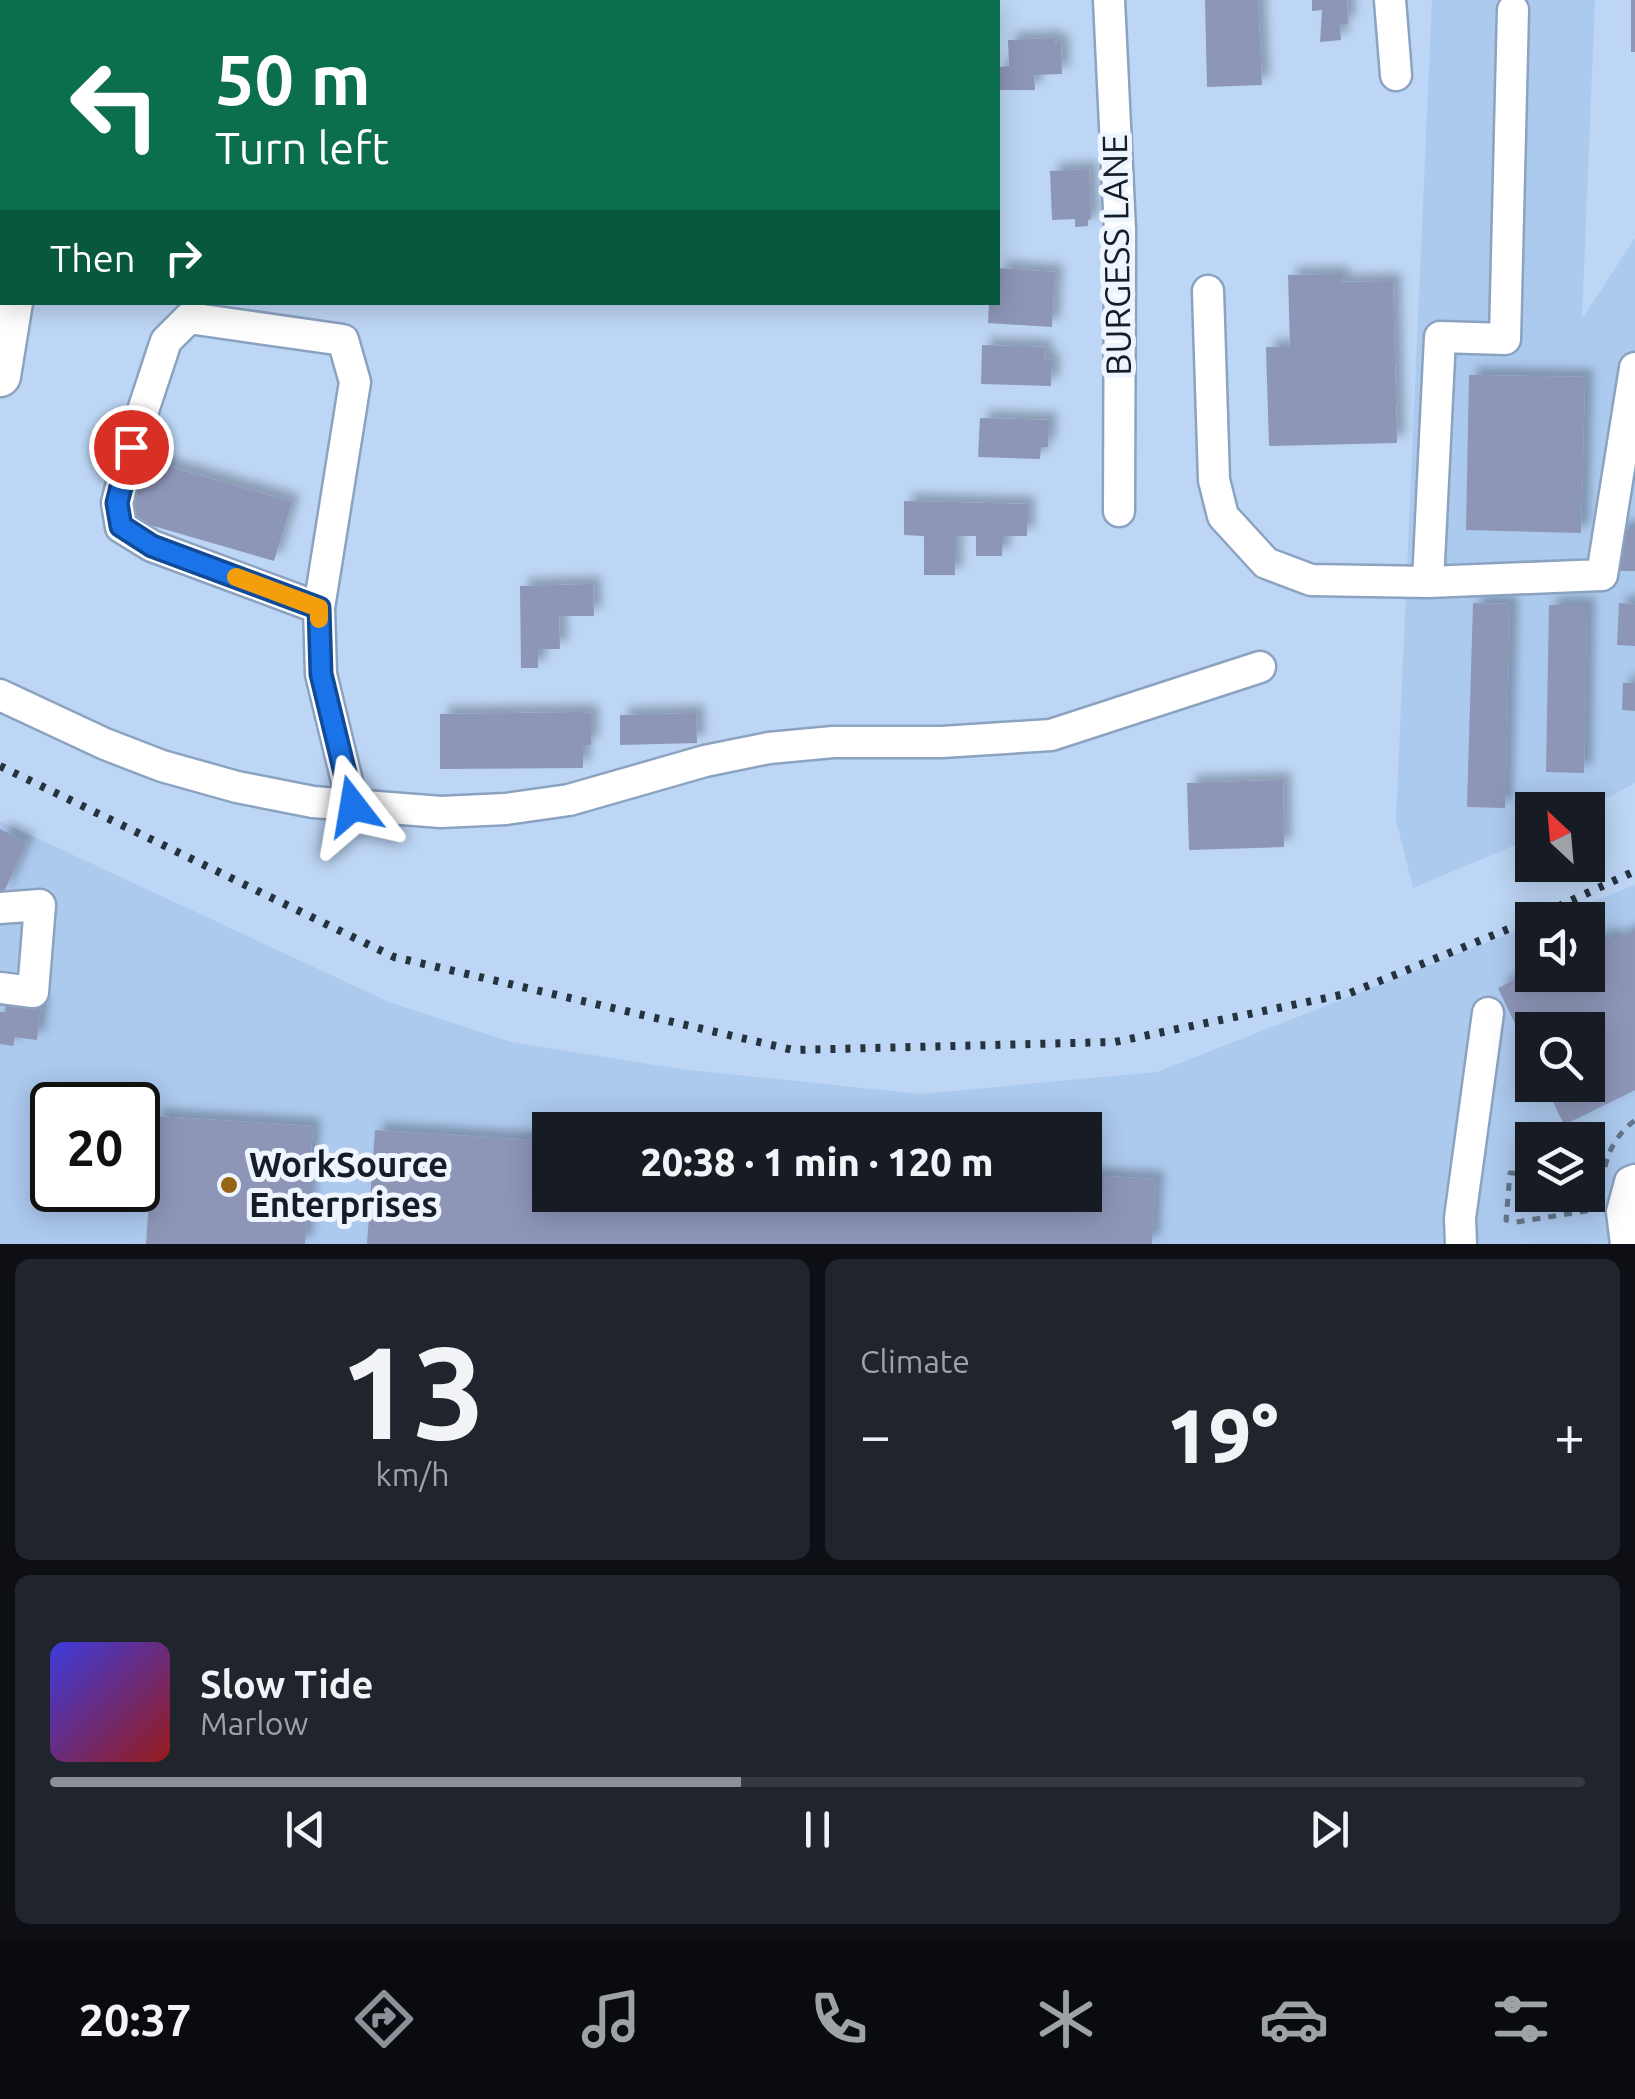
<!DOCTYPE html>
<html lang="en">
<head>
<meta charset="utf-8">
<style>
  :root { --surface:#171b24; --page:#20242c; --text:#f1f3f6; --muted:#9ea1a6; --line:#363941; --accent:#8c9099 }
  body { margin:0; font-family:Ubuntu,sans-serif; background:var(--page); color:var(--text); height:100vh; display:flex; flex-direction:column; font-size:38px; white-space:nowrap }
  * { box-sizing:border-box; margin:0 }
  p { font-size:32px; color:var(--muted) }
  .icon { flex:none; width:55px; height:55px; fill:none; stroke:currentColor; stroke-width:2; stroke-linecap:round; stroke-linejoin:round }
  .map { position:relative; height:1244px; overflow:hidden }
  .panel { display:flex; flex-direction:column; gap:15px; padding:15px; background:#0d0f14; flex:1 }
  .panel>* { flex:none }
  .top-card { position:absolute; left:0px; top:0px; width:1000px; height:305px; box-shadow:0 5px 25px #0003; background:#0b6e4f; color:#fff; overflow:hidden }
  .needle { width:65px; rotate:334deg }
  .fabs { position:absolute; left:1515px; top:792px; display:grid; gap:20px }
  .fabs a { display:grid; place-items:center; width:90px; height:90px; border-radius:0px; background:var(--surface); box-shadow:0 5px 25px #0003; font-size:50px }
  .speed { position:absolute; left:30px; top:1082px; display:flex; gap:20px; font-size:50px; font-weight:700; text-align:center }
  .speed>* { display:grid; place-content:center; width:130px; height:130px; border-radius:50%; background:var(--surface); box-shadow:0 5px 25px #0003; line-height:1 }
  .speed .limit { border:5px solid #111; border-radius:15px; background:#fff; color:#111 }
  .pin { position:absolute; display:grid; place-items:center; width:85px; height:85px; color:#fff; margin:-42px; border:5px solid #fff; border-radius:50%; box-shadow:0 2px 10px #0007 }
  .me { position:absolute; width:110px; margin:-55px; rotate:346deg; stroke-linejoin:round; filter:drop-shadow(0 0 8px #0008) }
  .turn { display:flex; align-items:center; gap:35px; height:210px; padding:0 50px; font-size:45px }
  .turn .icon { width:130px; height:130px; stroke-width:2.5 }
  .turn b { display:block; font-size:70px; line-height:85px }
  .then { display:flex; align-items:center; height:95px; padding:0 50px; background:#0003; gap:20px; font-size:38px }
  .big { font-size:75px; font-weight:800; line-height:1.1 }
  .panel .tile { flex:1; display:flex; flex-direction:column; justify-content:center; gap:15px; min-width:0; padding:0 35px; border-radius:15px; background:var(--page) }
  .panel .dial { align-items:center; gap:0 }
  .dial b { font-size:130px; line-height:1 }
  .song { display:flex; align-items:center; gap:30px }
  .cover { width:120px; height:120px; border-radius:15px; background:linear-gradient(135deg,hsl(240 70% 55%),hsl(0 70% 35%)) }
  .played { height:10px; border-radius:5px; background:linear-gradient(90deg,var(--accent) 45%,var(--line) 45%) }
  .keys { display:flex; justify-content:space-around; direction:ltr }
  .heat { display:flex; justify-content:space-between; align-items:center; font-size:55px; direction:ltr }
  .panel .tiles { flex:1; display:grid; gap:15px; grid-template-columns:1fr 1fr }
  .tile:last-child { grid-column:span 2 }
  .trip { position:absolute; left:532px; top:1112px; width:570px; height:100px; border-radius:0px; background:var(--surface); box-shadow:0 5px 25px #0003; font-weight:800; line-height:100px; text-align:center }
  .dock { display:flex; height:160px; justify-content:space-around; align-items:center; background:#090b0e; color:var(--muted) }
  .dock .icon { width:70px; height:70px }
  .dock .on { color:var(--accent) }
  .dock b { font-size:45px; color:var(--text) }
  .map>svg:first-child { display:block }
  .built { fill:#acc9ee; fill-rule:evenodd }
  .building { fill:#8e96b8; filter:url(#shadow) }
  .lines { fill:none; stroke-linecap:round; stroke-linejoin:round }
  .minor-casing { stroke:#8ba3c0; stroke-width:35 }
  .major-casing { stroke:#8ba3c0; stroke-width:45 }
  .path { stroke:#64758a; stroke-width:5; stroke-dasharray:8 8; stroke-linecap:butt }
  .minor { stroke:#fff; stroke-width:30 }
  .major { stroke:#fff; stroke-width:40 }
  .rail { stroke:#27323f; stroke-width:8; stroke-dasharray:5 10; stroke-linecap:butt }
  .route-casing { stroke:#114b97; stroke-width:25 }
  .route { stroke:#1a73e8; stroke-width:18 }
  .slow { stroke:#f59e0b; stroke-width:18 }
  .poi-dot { fill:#956515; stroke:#eef5ff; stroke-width:4 }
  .labels { text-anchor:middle; stroke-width:10; stroke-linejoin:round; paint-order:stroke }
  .street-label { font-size:35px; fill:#141d28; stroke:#eef5ff }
  .poi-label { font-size:35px; font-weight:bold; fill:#141d28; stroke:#eef5ff; text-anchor:start }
</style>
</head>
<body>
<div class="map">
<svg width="1635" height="1244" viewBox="0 0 1635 1244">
  <defs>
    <filter id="shadow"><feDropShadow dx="8" dy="-8" stdDeviation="5" flood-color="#0004"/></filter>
  </defs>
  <rect width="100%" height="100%" fill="#bdd6f5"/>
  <path class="built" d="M 1432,0 L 1595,0 L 1582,319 L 1635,238 L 1635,783 L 1585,810 L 1532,810 L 1532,838 L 1413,888 L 1396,820 Z
    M 0,821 L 389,1002 L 511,1042 L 680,1069 L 920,1094 L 1157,1072 L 1532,925 L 1532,975 L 1588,975 L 1588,920 L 1546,920 L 1635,885 L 1635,1244 L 0,1244 ZM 1532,1030 L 1588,1030 L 1588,1085 L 1532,1085 ZM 52,1105 L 138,1105 L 138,1190 L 52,1190 ZM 550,1130 L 1085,1130 L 1085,1195 L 550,1195 ZM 1532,1140 L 1588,1140 L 1588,1195 L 1532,1195 Z"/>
  <path class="building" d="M 1205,0 L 1258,0 L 1262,85 L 1207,87 Z
    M 1312,0 L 1347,0 L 1348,24 L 1340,24 L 1341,40 L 1320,42 L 1322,10 L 1312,11 Z
    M 1631,0 L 1635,0 L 1635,52 L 1631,52 Z
    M 1054,38 L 1054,43 L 1061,42 L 1062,74 L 1034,75 L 1035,90 L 1000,90 L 998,67 L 1009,66 L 1008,40 Z
    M 1089,169 L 1091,219 L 1088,220 L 1088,226 L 1075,227 L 1075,219 L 1052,220 L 1050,171 Z
    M 998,268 L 1055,272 L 1052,327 L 988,323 L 989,302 L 998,302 Z
    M 1341,274 L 1341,282 L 1393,281 L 1397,443 L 1269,446 L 1266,347 L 1290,347 L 1288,275 Z
    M 982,345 L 1045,347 L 1044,359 L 1052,360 L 1051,386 L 981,384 Z
    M 1469,375 L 1585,377 L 1581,533 L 1466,530 Z
    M 980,418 L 1049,420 L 1048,447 L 1041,447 L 1040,459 L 978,457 Z
    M 140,458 L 292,502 L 274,561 L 122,517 Z
    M 904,501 L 1027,504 L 1027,536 L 1003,536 L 1002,556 L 976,556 L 976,536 L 955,536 L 955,575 L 924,575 L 924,536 L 904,535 Z
    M 1617,529 L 1635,529 L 1635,571 L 1615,571 Z
    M 593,584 L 594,616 L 559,616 L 560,649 L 538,649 L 538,668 L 521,668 L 520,586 Z
    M 1473,603 L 1510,604 L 1505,808 L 1467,807 Z
    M 1619,603 L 1635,604 L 1635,646 L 1617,645 Z
    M 1549,605 L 1587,605 L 1584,773 L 1546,772 Z
    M 1623,683 L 1635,683 L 1635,711 L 1622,710 Z
    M 582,712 L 591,714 L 591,745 L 583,745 L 583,768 L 440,769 L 440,714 Z
    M 696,713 L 697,743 L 620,745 L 620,715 Z
    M 1283,780 L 1284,847 L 1189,850 L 1187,783 Z
    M 0,829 L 27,842 L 3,894 L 0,893 Z
    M 1635,930 L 1635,1090 L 1564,1125 L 1545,1085 L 1588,1085 L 1588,1030 L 1532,1030 L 1532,1060 L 1498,988 L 1532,971 L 1532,975 L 1588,975 L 1588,945 L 1610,934 L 1613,941 Z
    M 7,1000 L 41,1004 L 37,1040 L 15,1037 L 13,1046 L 0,1044 L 0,1012 L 5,1012 Z
    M 155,1116 L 313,1126 L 305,1244 L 146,1244 Z
    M 375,1130 L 550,1141 L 550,1195 L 1085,1195 L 1085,1175 L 1156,1179 L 1152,1244 L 367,1244 Z"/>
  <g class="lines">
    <defs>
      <path id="minor" d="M 108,0 L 109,2
        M 184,0 L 184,2
        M 1109,0 L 1120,230 L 1119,511
        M 1390,0 L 1396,75
        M 1208,291 L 1214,480 L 1223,516 L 1266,563 L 1311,580 L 1428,582 L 1602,575 L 1635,368
        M 1428,582 L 1440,337 L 1505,339 L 1513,10
        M 319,608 L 152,546 L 121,527 L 117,503 L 131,447 L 166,341 L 189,318 L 343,340 L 355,382 L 319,608 L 321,674 L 353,806
        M 0,695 L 105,744 L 162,766 L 237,787 L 313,802 L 441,812 L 506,809 L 569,800 L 705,761 L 769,748 L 833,742 L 942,742 L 1051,735 L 1260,667
        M 0,908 L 40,905 L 33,992 L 0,988
        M 1461,1244 L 1460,1218 L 1488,1013
        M 1626,1244 L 1622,1212 L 1630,1182 L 1635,1180"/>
      <path id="major" d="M 0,15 L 2,26
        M 0,376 L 12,302"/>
    </defs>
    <use href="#minor" class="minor-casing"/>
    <use href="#major" class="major-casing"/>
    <path class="path" d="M 1605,1167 C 1610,1146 1619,1133 1635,1120
      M 1532,1174 L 1510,1173 L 1506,1220 L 1516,1222 L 1593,1210
      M 1588,1180 L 1601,1182"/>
    <use href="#minor" class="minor"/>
    <use href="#major" class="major"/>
    <path class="rail" d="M 0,766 L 394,957 L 793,1050 L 1115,1042 L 1350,993 L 1516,926 L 1635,871"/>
  </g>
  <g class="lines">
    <defs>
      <path id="route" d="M 131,447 L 117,503 L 121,526 L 152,546 L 319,608 L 321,674 L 353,806"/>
    </defs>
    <use href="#route" class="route-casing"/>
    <use href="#route" class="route"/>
    <path class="slow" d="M 236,577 L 319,608 L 319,619"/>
  </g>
  <circle class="poi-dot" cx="229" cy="1185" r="10"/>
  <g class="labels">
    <g class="street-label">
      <text transform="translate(1117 255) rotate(-91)" y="12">BURGESS LANE</text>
    </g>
    <g class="poi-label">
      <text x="249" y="1177">WorkSource<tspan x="249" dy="40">Enterprises</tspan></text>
    </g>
  </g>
</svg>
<div class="fabs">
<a><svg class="needle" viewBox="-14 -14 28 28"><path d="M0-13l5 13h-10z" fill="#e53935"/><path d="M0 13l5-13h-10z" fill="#9ea1a6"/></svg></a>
<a><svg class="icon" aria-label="sound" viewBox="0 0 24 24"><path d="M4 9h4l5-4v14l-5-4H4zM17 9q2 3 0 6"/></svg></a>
<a><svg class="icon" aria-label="search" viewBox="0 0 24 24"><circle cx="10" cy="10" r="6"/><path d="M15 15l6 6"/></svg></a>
<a><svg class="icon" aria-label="layers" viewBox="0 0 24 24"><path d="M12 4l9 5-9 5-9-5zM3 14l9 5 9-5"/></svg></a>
</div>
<div class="speed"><div class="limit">20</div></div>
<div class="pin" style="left:131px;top:447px;background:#d93025"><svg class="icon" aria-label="arrive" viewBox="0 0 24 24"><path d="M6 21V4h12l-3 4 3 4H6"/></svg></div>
<svg class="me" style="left:353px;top:806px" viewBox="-20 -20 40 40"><path d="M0-17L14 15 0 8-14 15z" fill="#1a73e8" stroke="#fff" stroke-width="4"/></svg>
<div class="trip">20:38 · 1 min · 120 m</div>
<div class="top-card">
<div class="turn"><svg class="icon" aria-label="left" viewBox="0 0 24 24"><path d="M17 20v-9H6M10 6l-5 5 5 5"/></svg><div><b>50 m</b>Turn left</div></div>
<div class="then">Then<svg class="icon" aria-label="right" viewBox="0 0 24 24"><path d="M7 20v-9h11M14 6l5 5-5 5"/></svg></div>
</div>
</div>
<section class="panel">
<div class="tiles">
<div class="tile dial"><b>13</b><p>km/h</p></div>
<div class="tile"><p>Climate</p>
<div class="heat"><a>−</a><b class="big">19°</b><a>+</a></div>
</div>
<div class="tile">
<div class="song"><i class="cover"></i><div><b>Slow Tide</b><p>Marlow</p></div></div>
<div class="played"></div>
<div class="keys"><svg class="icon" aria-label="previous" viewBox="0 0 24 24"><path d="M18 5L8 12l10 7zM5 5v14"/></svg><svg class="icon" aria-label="pause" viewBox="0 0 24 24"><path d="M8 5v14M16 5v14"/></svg><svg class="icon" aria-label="next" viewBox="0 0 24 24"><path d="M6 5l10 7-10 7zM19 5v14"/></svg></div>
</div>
</div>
</section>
<nav class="dock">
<b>20:37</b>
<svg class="icon on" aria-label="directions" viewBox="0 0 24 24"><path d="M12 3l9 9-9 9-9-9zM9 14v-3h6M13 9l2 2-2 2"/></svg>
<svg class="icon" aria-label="music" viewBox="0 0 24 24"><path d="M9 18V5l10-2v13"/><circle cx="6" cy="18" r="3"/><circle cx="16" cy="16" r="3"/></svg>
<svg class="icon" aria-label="phone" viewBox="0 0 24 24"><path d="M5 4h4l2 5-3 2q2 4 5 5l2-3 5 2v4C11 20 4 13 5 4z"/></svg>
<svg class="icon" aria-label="climate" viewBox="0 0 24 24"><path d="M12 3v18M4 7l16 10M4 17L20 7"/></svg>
<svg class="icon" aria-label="car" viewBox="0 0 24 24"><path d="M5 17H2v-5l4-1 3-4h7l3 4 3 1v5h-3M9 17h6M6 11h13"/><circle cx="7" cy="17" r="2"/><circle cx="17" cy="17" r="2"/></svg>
<svg class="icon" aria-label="filters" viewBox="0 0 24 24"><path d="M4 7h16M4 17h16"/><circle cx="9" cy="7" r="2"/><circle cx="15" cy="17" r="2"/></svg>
</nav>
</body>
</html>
